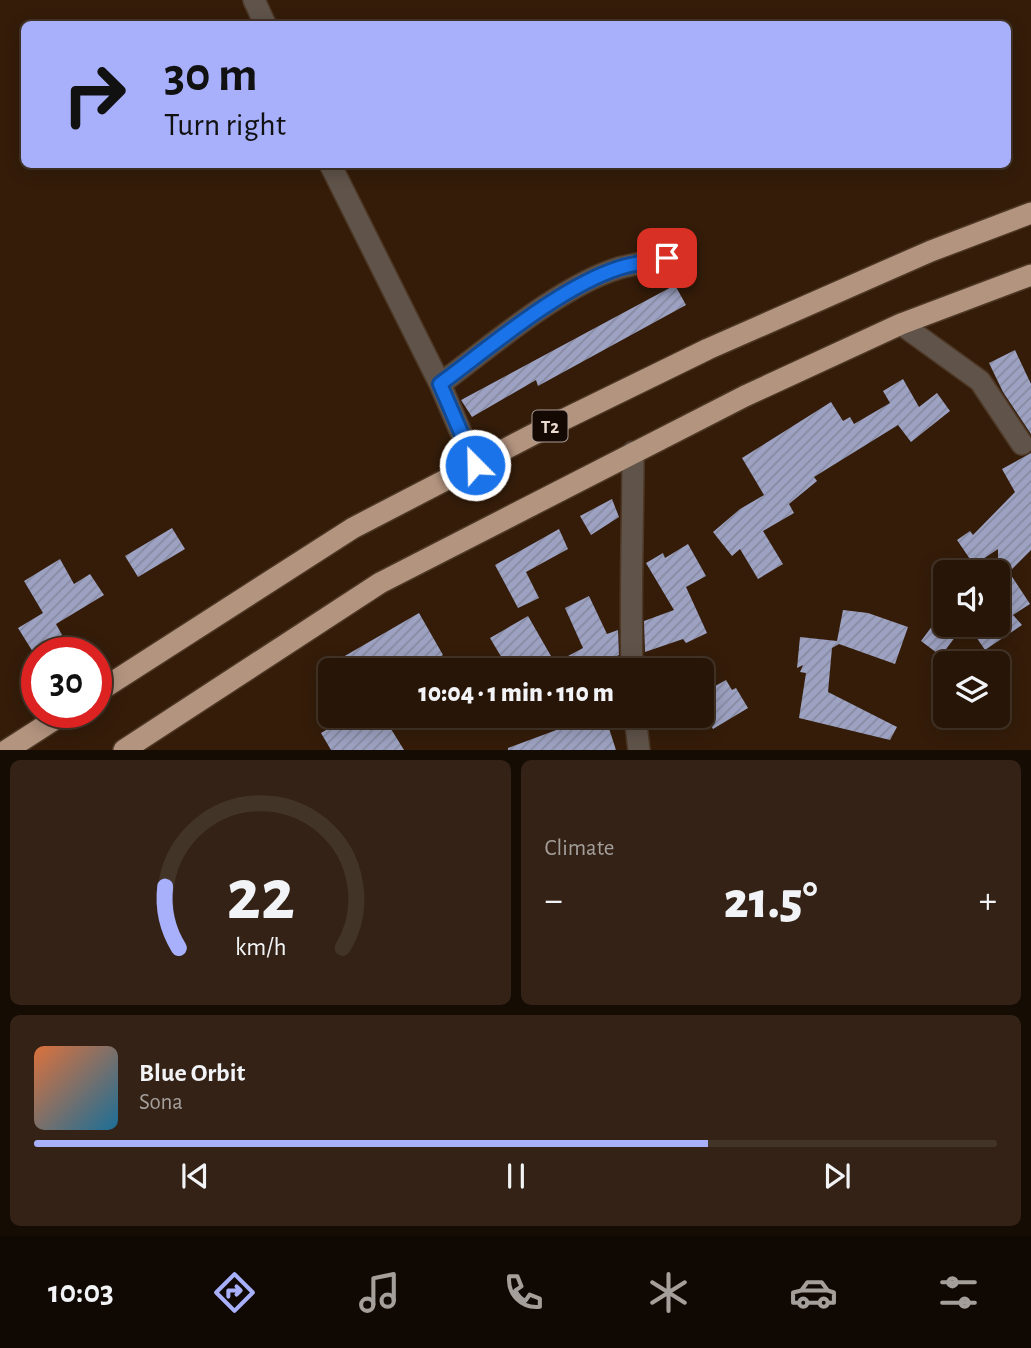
<!DOCTYPE html>
<html lang="en">
<head>
<meta charset="utf-8">
<style>
  :root { --surface:#271507; --page:#332215; --text:#f1f3f6; --muted:#a49f9b; --line:#433428; --accent:#a8b0fc }
  body { margin:0; font-family:"Alegreya Sans",sans-serif; background:var(--page); color:var(--text); height:100vh; display:flex; flex-direction:column; font-size:26px; white-space:nowrap }
  * { box-sizing:border-box; margin:0 }
  p { font-size:23px; color:var(--muted) }
  .icon { flex:none; width:38px; height:38px; fill:none; stroke:currentColor; stroke-width:2; stroke-linecap:round; stroke-linejoin:round }
  .map { position:relative; height:750px; overflow:hidden }
  .details { display:flex; flex-direction:column; gap:10px; padding:10px; background:#150c04; flex:1 }
  .details>* { flex:none }
  .guide { position:absolute; left:21px; top:21px; width:990px; height:147px; border-radius:10px; box-shadow:0 4px 18px #0003,0 0 0 2px var(--line); background:#a8b0fc; color:#111; overflow:hidden }
  .tools { position:absolute; left:933px; top:560px; display:grid; gap:14px }
  .tools a { display:grid; place-items:center; width:77px; height:77px; border-radius:10px; background:var(--surface); box-shadow:0 4px 18px #0003,0 0 0 2px var(--line); font-size:35px }
  .speed { position:absolute; left:21px; top:637px; display:flex; gap:14px; font-size:35px; font-weight:700; text-align:center }
  .speed>* { display:grid; place-content:center; width:91px; height:91px; border-radius:50%; background:var(--surface); box-shadow:0 4px 18px #0003,0 0 0 2px var(--line); line-height:1 }
  .speed .limit { border:10px solid #d22; background:#fff; color:#111 }
  .pin { position:absolute; display:grid; place-items:center; width:60px; height:60px; color:#fff; margin:-30px; border-radius:14px; box-shadow:0 4px 10px #0006 }
  .me { position:absolute; width:77px; margin:-38px; rotate:337deg; stroke-linejoin:round; filter:drop-shadow(0 0 5px #0008) }
  .turn { display:flex; align-items:center; gap:24px; height:147px; padding:0 28px; font-size:32px }
  .turn .icon { width:91px; height:91px; stroke-width:2.5 }
  .turn b { display:block; font-size:49px; line-height:60px }
  .big { font-size:52px; font-weight:800; line-height:1.1 }
  .details .tile { flex:1; display:flex; flex-direction:column; justify-content:center; gap:10px; min-width:0; padding:0 24px; border-radius:10px; background:var(--page) }
  .details .dial { align-items:center; gap:0 }
  .dial svg { height:182px; overflow:visible; fill:none; stroke:var(--line); stroke-width:7; stroke-linecap:round; text-anchor:middle }
  .dial text { fill:var(--text); stroke:none }
  .song { display:flex; align-items:center; gap:21px }
  .cover { width:84px; height:84px; border-radius:10px; background:linear-gradient(135deg,hsl(20 70% 55%),hsl(200 70% 35%)) }
  .played { height:7px; border-radius:4px; background:linear-gradient(90deg,var(--accent) 70%,var(--line) 70%) }
  .keys { display:flex; justify-content:space-around; direction:ltr }
  .heat { display:flex; justify-content:space-between; align-items:center; font-size:38px; direction:ltr }
  .details .tiles { flex:1; display:grid; gap:10px; grid-template-columns:1fr 1fr }
  .tile:last-child { grid-column:span 2 }
  .trip { position:absolute; left:318px; top:658px; width:396px; height:70px; border-radius:10px; background:var(--surface); box-shadow:0 4px 18px #0003,0 0 0 2px var(--line); font-weight:800; line-height:70px; text-align:center }
  .dock { display:flex; height:112px; justify-content:space-around; align-items:center; background:#100803; color:var(--muted) }
  .dock .icon { width:49px; height:49px }
  .dock .on { color:var(--accent) }
  .dock b { font-size:32px; color:var(--text) }
  .map>svg:first-child { display:block }
  .building { fill:url(#building-hatch) }
  .lines { fill:none; stroke-linecap:round; stroke-linejoin:round }
  .minor-casing { stroke:#4d3725; stroke-width:24 }
  .highway-casing { stroke:#4d3725; stroke-width:24 }
  .minor { stroke:#5f534a; stroke-width:21 }
  .highway { stroke:#b3947f; stroke-width:21 }
  .route-casing { stroke:#114b97; stroke-width:18 }
  .route { stroke:#1a73e8; stroke-width:12 }
  .labels { text-anchor:middle; stroke-width:7; stroke-linejoin:round; paint-order:stroke }
  .shield { fill:#140903; stroke:#aa9b92; stroke-width:2 }
  .shield-label { font-size:19px; font-weight:bold; fill:#eadacf }
</style>
</head>
<body>
<div class="map">
<svg width="1031" height="750" viewBox="0 0 1031 750">
  <defs>
    <pattern id="building-hatch" width="6" height="6" patternUnits="userSpaceOnUse" patternTransform="scale(1.75)"><rect width="6" height="6" fill="#9da2c2"/><path d="M-1 1l2-2M0 6l6-6M5 7l2-2" fill="none" stroke="#878aa1"/></pattern>
  </defs>
  <rect width="100%" height="100%" fill="#341c09"/>
  <path class="building" d="M 675,285 L 686,305 L 538,386 L 536,380 L 472,417 L 461,400 Z
    M 1015,350 L 1031,384 L 1031,434 L 1003,392 L 989,363 Z
    M 903,379 L 919,407 L 937,393 L 950,411 L 911,442 L 898,425 L 814,477 L 817,481 L 789,504 L 794,513 L 763,531 L 783,564 L 758,579 L 740,549 L 732,556 L 713,532 L 740,509 L 764,495 L 742,458 L 831,402 L 843,421 L 850,417 L 854,424 L 890,403 L 883,391 Z
    M 1031,453 L 1031,550 L 1009,572 L 1030,604 L 1013,615 L 1022,625 L 985,650 L 968,625 L 998,625 L 998,549 L 974,565 L 957,540 L 970,531 L 973,535 L 1015,492 L 1002,469 Z
    M 612,499 L 619,517 L 591,535 L 580,516 Z
    M 172,528 L 185,549 L 138,577 L 125,556 Z
    M 559,529 L 568,549 L 526,572 L 539,598 L 518,608 L 495,565 Z
    M 688,544 L 706,576 L 686,587 L 707,633 L 686,643 L 683,639 L 645,652 L 644,621 L 674,610 L 646,563 L 663,553 L 665,558 Z
    M 60,559 L 74,584 L 90,574 L 104,595 L 56,624 L 62,635 L 33,652 L 18,628 L 43,613 L 24,581 Z
    M 589,596 L 607,634 L 618,630 L 619,655 L 584,670 L 509,670 L 490,638 L 528,616 L 555,663 L 583,648 L 565,608 Z
    M 843,610 L 868,613 L 908,627 L 895,664 L 839,644 L 832,648 L 828,692 L 897,727 L 890,740 L 799,718 L 806,673 L 800,672 L 803,665 L 797,668 L 800,637 L 837,641 Z
    M 419,613 L 443,655 L 416,670 L 350,670 L 343,657 Z
    M 933,625 L 964,625 L 941,656 L 921,641 Z
    M 726,680 L 732,690 L 736,688 L 748,708 L 713,729 L 703,712 L 714,705 L 706,691 Z
    M 350,716 L 383,716 L 404,750 L 331,750 L 321,733 Z
    M 594,716 L 605,716 L 616,750 L 508,750 L 508,748 Z"/>
  <g class="lines">
    <defs>
      <path id="minor" d="M 254,0 L 265,24
        M 330,164 L 440,384 L 475,465
        M 901,324 L 980,381 L 1022,444
        M 440,384 C 490,347 560,286 619,268 C 635,264 651,261 667,258
        M 632,670 C 630,597 633,525 633,452
        M 635,716 L 639,750"/>
      <path id="highway" d="M 96,693 L 353,528 L 536,433 L 708,349 L 931,251 L 1031,213
        M 7,750 L 66,712
        M 124,750 L 380,583 L 745,396 L 901,324 L 1031,275"/>
    </defs>
    <use href="#minor" class="minor-casing"/>
    <use href="#highway" class="highway-casing"/>
    <use href="#minor" class="minor"/>
    <use href="#highway" class="highway"/>
  </g>
  <g class="lines">
    <defs>
      <path id="route" d="M 475,465 L 440,384 C 490,347 560,287 619,268 C 635,263 651,261 667,258"/>
    </defs>
    <use href="#route" class="route-casing"/>
    <use href="#route" class="route"/>
  </g>
  <g class="labels">
    <rect class="shield" x="532.5" y="410.5" width="35" height="31" rx="5"/>
    <g class="shield-label">
      <text x="550" y="433">T2</text>
    </g>
  </g>
</svg>
<div class="tools">
<a><svg class="icon" aria-label="sound" viewBox="0 0 24 24"><path d="M4 9h4l5-4v14l-5-4H4zM17 9q2 3 0 6"/></svg></a>
<a><svg class="icon" aria-label="layers" viewBox="0 0 24 24"><path d="M12 4l9 5-9 5-9-5zM3 14l9 5 9-5"/></svg></a>
</div>
<div class="speed"><div class="limit">30</div></div>
<div class="pin" style="left:667px;top:258px;background:#d93025"><svg class="icon" aria-label="arrive" viewBox="0 0 24 24"><path d="M6 21V4h12l-3 4 3 4H6"/></svg></div>
<svg class="me" style="left:475px;top:465px" viewBox="-20 -20 40 40"><circle r="17" fill="#1a73e8" stroke="#fff" stroke-width="3"/><path d="M0-11L8 9 0 5-8 9z" fill="#fff"/></svg>
<div class="trip">10:04 · 1 min · 110 m</div>
<div class="guide">
<div class="turn"><svg class="icon" aria-label="right" viewBox="0 0 24 24"><path d="M7 20v-9h11M14 6l5 5-5 5"/></svg><div><b>30 m</b>Turn right</div></div>
</div>
</div>
<section class="details">
<div class="tiles">
<div class="tile dial"><svg viewBox="0 0 100 80">
<path d="M14 69A42 42 0 1 1 86 69"/>
<path d="M14 69A42 42 0 0 1 8 42" stroke="#a8b0fc"/>
<text x="50" y="56" font-size="32" font-weight="700">22</text>
<text x="50" y="72" font-size="11">km/h</text>
</svg></div>
<div class="tile"><p>Climate</p>
<div class="heat"><a>−</a><b class="big">21.5°</b><a>+</a></div>
</div>
<div class="tile">
<div class="song"><i class="cover"></i><div><b>Blue Orbit</b><p>Sona</p></div></div>
<div class="played"></div>
<div class="keys"><svg class="icon" aria-label="previous" viewBox="0 0 24 24"><path d="M18 5L8 12l10 7zM5 5v14"/></svg><svg class="icon" aria-label="pause" viewBox="0 0 24 24"><path d="M8 5v14M16 5v14"/></svg><svg class="icon" aria-label="next" viewBox="0 0 24 24"><path d="M6 5l10 7-10 7zM19 5v14"/></svg></div>
</div>
</div>
</section>
<nav class="dock">
<b>10:03</b>
<svg class="icon on" aria-label="directions" viewBox="0 0 24 24"><path d="M12 3l9 9-9 9-9-9zM9 14v-3h6M13 9l2 2-2 2"/></svg>
<svg class="icon" aria-label="music" viewBox="0 0 24 24"><path d="M9 18V5l10-2v13"/><circle cx="6" cy="18" r="3"/><circle cx="16" cy="16" r="3"/></svg>
<svg class="icon" aria-label="phone" viewBox="0 0 24 24"><path d="M5 4h4l2 5-3 2q2 4 5 5l2-3 5 2v4C11 20 4 13 5 4z"/></svg>
<svg class="icon" aria-label="climate" viewBox="0 0 24 24"><path d="M12 3v18M4 7l16 10M4 17L20 7"/></svg>
<svg class="icon" aria-label="car" viewBox="0 0 24 24"><path d="M5 17H2v-5l4-1 3-4h7l3 4 3 1v5h-3M9 17h6M6 11h13"/><circle cx="7" cy="17" r="2"/><circle cx="17" cy="17" r="2"/></svg>
<svg class="icon" aria-label="filters" viewBox="0 0 24 24"><path d="M4 7h16M4 17h16"/><circle cx="9" cy="7" r="2"/><circle cx="15" cy="17" r="2"/></svg>
</nav>
</body>
</html>
